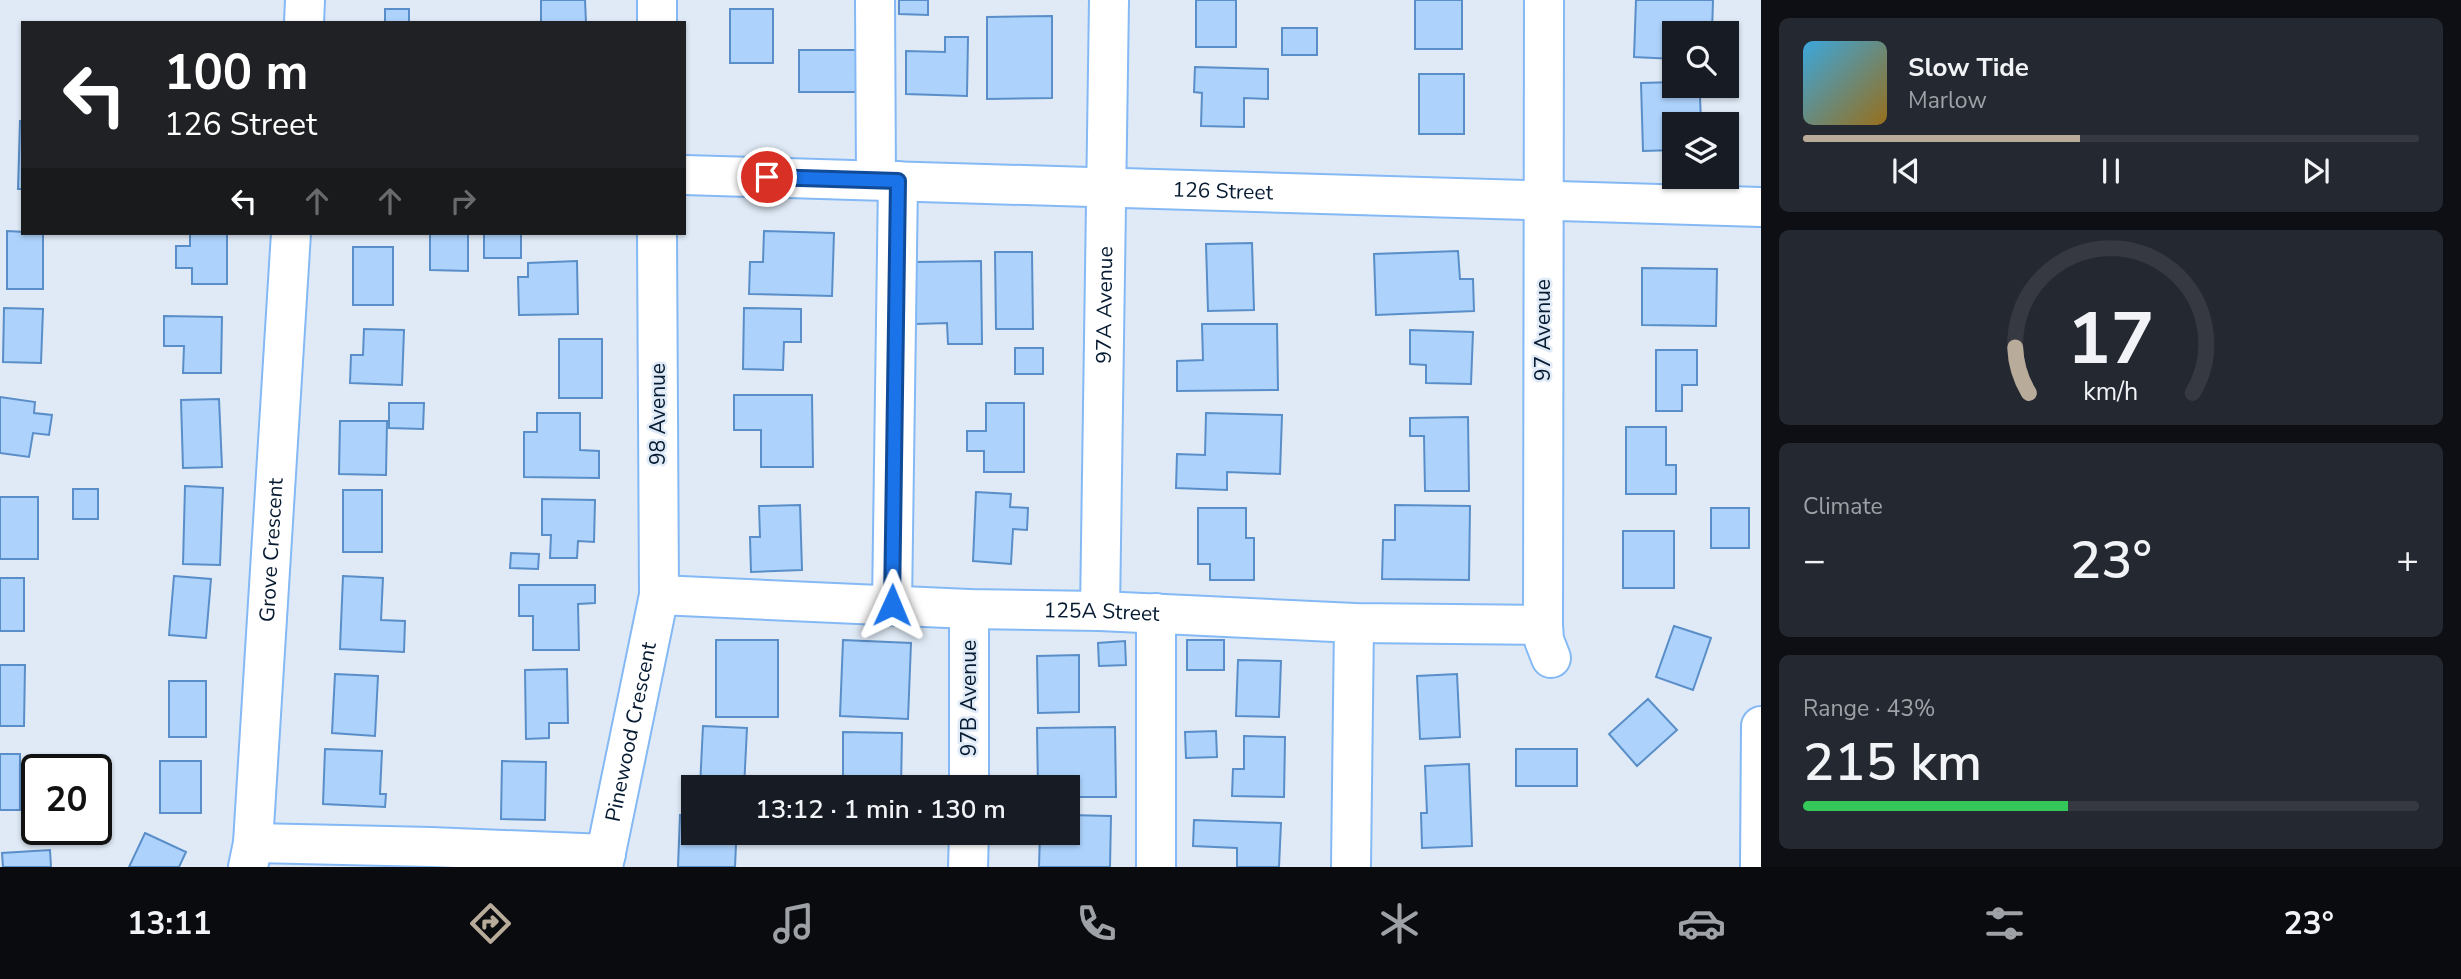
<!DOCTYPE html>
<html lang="en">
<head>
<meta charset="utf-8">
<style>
  :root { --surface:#171b24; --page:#242831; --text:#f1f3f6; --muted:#9ea1a6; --line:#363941; --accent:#b8ab9a }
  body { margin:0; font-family:"Nunito Sans",sans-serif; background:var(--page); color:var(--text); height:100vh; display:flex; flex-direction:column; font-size:26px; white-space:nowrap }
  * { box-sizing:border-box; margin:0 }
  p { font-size:23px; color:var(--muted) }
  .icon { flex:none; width:38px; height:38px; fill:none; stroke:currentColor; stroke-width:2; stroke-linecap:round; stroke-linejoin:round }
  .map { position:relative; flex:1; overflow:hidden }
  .side { display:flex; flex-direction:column; gap:18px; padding:18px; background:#0d0f14; width:700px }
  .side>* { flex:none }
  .top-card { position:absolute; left:21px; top:21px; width:665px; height:214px; border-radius:0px; box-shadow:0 2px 5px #0004; background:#202124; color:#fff; overflow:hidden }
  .buttons { position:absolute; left:1662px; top:21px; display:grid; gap:14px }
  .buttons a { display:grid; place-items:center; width:77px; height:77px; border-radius:0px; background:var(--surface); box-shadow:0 2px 5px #0004; font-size:35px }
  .speed { position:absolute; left:21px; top:754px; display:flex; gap:14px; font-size:35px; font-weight:700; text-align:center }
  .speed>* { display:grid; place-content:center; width:91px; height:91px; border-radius:50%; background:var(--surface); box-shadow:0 2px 5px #0004; line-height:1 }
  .speed .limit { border:4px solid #111; border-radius:10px; background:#fff; color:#111 }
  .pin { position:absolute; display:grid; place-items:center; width:60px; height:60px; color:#fff; margin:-30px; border:4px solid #fff; border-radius:50%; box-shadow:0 2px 7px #0007 }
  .me { position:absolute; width:77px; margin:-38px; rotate:1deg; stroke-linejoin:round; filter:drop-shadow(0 0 5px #0008) }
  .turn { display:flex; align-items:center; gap:24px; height:147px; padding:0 28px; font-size:32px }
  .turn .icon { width:91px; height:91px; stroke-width:2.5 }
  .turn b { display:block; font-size:49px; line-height:60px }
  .lanes { display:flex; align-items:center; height:66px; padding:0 28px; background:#0003; justify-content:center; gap:35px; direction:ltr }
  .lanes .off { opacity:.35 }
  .big { font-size:52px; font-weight:600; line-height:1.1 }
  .side .tile { flex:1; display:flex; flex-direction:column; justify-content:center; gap:10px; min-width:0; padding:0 24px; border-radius:10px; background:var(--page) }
  .side .dial { align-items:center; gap:0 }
  .dial svg { height:182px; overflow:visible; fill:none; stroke:var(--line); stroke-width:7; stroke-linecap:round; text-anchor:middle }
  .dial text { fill:var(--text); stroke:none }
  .song { display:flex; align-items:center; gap:21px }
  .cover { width:84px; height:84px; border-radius:10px; background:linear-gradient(135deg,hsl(200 70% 55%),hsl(40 70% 35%)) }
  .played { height:7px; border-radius:4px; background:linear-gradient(90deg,var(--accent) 45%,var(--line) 45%) }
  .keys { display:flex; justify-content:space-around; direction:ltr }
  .heat { display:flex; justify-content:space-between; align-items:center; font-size:38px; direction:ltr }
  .charge { height:10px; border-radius:5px; background:linear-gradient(90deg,#34c759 43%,var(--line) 0) }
  .trip { position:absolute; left:681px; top:775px; width:399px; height:70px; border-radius:0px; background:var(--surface); box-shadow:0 2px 5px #0004; font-weight:600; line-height:70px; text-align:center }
  .dock { display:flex; height:112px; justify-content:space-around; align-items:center; background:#090b0e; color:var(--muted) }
  .dock .icon { width:49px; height:49px }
  .dock .on { color:var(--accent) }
  .dock b { font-size:32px; color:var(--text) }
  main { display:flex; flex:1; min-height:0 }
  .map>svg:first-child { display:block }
  .building { fill:#add3fd; stroke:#5a8ec8; stroke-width:2 }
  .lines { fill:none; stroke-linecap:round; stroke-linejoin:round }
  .minor-casing { stroke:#84b9f5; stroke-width:42 }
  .minor { stroke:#fff; stroke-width:38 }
  .route-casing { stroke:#114b97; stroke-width:18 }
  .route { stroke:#1a73e8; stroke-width:12 }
  .labels { text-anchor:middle; stroke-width:5; stroke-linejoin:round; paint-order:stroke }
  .street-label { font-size:21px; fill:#061b32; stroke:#dfeaf6 }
</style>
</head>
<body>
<main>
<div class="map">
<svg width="1761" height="867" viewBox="0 0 1761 867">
  <rect width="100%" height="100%" fill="#dfeaf6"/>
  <path class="building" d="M 541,0 L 585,0 L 586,23 L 541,23 Z
    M 899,0 L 928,0 L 928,15 L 899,14 Z
    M 1196,0 L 1236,0 L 1236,47 L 1196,47 Z
    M 1415,0 L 1462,0 L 1462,49 L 1415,49 Z
    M 1636,0 L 1713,0 L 1712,33 L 1675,33 L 1675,59 L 1634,57 Z
    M 385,9 L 409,9 L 409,23 L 385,23 Z
    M 730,9 L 773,9 L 773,63 L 730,63 Z
    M 1052,16 L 1052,98 L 987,99 L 987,17 Z
    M 1282,28 L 1317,28 L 1317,55 L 1282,55 Z
    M 945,37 L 968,37 L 967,96 L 906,94 L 906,51 L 945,52 Z
    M 799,50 L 856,50 L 856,92 L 799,92 Z
    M 1195,67 L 1268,69 L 1268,99 L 1244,98 L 1244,127 L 1201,126 L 1202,93 L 1194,92 Z
    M 1419,74 L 1464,74 L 1464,134 L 1419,134 Z
    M 1675,82 L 1675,97 L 1700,96 L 1701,124 L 1675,124 L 1675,150 L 1643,151 L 1641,83 Z
    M 20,121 L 23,121 L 23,189 L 18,189 Z
    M 7,231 L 43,233 L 43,289 L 7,289 Z
    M 764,231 L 834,233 L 832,296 L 749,294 L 750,262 L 763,262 Z
    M 190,233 L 227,233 L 227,284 L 192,284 L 192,268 L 176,268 L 176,246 L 190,246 Z
    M 430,233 L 468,233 L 468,271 L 430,270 Z
    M 484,233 L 521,233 L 521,258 L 484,258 Z
    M 1252,243 L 1254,310 L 1208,311 L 1206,244 Z
    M 353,247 L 393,247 L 393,305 L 353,305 Z
    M 1458,251 L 1460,279 L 1473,279 L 1474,311 L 1376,315 L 1374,254 Z
    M 995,252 L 1032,252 L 1033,329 L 996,329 Z
    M 577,261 L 578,314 L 519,315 L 518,277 L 528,277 L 528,263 Z
    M 981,261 L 982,344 L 948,344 L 947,323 L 916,324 L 915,262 Z
    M 1642,268 L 1717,269 L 1716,326 L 1642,325 Z
    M 4,308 L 43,309 L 41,363 L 3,362 Z
    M 744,308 L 801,309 L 801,342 L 784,342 L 783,370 L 743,369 Z
    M 164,316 L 222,317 L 221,373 L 183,373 L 184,346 L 164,346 Z
    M 1202,324 L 1277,324 L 1278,390 L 1177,391 L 1177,361 L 1203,360 Z
    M 364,329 L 404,330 L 402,385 L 350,383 L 351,355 L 363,355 Z
    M 1410,330 L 1473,332 L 1471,384 L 1426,383 L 1426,365 L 1410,364 Z
    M 559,339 L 602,339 L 602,398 L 559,398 Z
    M 1015,348 L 1043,348 L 1043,374 L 1015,374 Z
    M 1656,350 L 1697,350 L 1697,385 L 1682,385 L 1682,411 L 1656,411 Z
    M 734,395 L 812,395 L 813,467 L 761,467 L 761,430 L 734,430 Z
    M 0,397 L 35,402 L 34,413 L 52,415 L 49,435 L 33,433 L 29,457 L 0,453 Z
    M 219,399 L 222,467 L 183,468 L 181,400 Z
    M 389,403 L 424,403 L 423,429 L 389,428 Z
    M 986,403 L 1024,403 L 1024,472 L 984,472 L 984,451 L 967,451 L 967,431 L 986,431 Z
    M 537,413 L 580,413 L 580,450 L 599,451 L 599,478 L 524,477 L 524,432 L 537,432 Z
    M 1206,413 L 1282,415 L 1280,474 L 1227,472 L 1227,490 L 1176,488 L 1177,454 L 1205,455 Z
    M 1468,417 L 1469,491 L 1425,491 L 1424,436 L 1410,436 L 1410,418 Z
    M 340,421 L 387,421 L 386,475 L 339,474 Z
    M 1626,427 L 1666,427 L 1666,465 L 1676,465 L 1676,494 L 1626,494 Z
    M 185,486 L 223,488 L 220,565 L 183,564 Z
    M 73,489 L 98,489 L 98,519 L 73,519 Z
    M 343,490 L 382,490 L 382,552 L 343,552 Z
    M 976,492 L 1011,494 L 1010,507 L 1028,508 L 1027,530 L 1013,529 L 1011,564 L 973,561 Z
    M 0,497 L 38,497 L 38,559 L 0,559 Z
    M 542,499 L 595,500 L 594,542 L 578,541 L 577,558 L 550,558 L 551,535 L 542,535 Z
    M 800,505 L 802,570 L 751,572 L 750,537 L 760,537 L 759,506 Z
    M 1395,505 L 1470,506 L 1469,580 L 1382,579 L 1383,540 L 1395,540 Z
    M 1198,508 L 1246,508 L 1246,538 L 1254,538 L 1254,580 L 1210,580 L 1210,564 L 1198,564 Z
    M 1711,508 L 1749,508 L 1749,548 L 1711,548 Z
    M 1623,531 L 1674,531 L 1674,588 L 1623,588 Z
    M 511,553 L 539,554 L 538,569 L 510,568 Z
    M 174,576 L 211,579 L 206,638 L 169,635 Z
    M 343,576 L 383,578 L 381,620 L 405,621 L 404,652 L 340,649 Z
    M 0,578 L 24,578 L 24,631 L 0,631 Z
    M 519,585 L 595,585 L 595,603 L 578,604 L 579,650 L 533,650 L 533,616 L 519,616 Z
    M 1674,626 L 1711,638 L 1693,690 L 1656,677 Z
    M 716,640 L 778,640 L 778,717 L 716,717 Z
    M 843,640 L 911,643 L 908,719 L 840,716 Z
    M 1187,640 L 1224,640 L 1224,670 L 1187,670 Z
    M 1125,641 L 1126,665 L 1099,666 L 1098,643 Z
    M 1079,655 L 1079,712 L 1038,713 L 1037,656 Z
    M 1238,660 L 1281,661 L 1279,717 L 1236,716 Z
    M 0,665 L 25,665 L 24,726 L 0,726 Z
    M 567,669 L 568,723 L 549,723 L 549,738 L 526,739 L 525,670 Z
    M 335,674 L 378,676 L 375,736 L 332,733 Z
    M 1457,674 L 1460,737 L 1420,739 L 1417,676 Z
    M 169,681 L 206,681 L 206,737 L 169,737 Z
    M 1648,699 L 1677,730 L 1637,766 L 1609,734 Z
    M 703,726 L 747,728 L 744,788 L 700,787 Z
    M 1115,727 L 1116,797 L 1068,797 L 1068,788 L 1038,788 L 1037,728 Z
    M 1216,731 L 1217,757 L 1186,758 L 1185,732 Z
    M 843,732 L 902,733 L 901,788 L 843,788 Z
    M 1244,736 L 1285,737 L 1284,797 L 1232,796 L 1233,769 L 1244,769 Z
    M 325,749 L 382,751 L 380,794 L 386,794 L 385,807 L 323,804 Z
    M 1516,749 L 1577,749 L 1577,786 L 1516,786 Z
    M 0,754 L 20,754 L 20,810 L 0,810 Z
    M 160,761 L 201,761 L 201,813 L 160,813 Z
    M 502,761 L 546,762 L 545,820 L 501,819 Z
    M 1469,764 L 1472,846 L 1422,848 L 1421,813 L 1427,813 L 1425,766 Z
    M 680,815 L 693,816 L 693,833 L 722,833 L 721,844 L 736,844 L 735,867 L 678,867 Z
    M 1068,815 L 1111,816 L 1110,867 L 1039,867 L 1040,833 L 1068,833 Z
    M 1194,820 L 1281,823 L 1279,867 L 1237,867 L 1237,848 L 1193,846 Z
    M 145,833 L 186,852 L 179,867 L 129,867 Z
    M 50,850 L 51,867 L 3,867 L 2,853 Z"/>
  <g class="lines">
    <defs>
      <g id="minor">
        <path d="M 875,0 L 876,180"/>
        <path d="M 1544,0 L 1543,625 L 1544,640 L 1551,658"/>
        <path d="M 304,23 L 305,0"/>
        <path d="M 657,23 L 657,0"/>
        <path id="s1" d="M 684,175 L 1761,207"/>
        <path id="s2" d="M 659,595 L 969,609 L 1100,611 L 1354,623 L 1543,625"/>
        <path d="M 892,605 L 898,181"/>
        <path id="s3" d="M 1100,611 L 1109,0"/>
        <path d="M 969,788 L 969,609"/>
        <path d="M 253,843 L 431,847 L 606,854"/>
        <path id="s4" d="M 248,867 L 253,843 L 291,233"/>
        <path id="s5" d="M 603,867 L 659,595 L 657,233"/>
        <path d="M 968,867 L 969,833"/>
        <path d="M 1156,867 L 1156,613"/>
        <path d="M 1351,867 L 1354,623"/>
        <path d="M 1760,867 L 1761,726"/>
      </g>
    </defs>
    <use href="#minor" class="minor-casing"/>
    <use href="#minor" class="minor"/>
  </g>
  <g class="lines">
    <defs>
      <path id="route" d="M 767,177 L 898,181 L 892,605"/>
    </defs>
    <use href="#route" class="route-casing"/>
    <use href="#route" class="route"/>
  </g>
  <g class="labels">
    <g class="street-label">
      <text dy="7" stroke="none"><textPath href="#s1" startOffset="539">126 Street</textPath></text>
      <text dy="7" stroke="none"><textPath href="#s3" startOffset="306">97A Avenue</textPath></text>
      <text transform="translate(1543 330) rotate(-90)" y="7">97 Avenue</text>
      <text transform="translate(658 414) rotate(-90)" y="7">98 Avenue</text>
      <text dy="7" stroke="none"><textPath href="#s4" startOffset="318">Grove Crescent</textPath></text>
      <text dy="7" stroke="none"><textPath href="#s2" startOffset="443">125A Street</textPath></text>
      <text transform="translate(969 698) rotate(-90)" y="7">97B Avenue</text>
      <text dy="7" stroke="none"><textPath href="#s5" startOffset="138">Pinewood Crescent</textPath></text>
    </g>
  </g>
</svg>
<div class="buttons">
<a><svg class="icon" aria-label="search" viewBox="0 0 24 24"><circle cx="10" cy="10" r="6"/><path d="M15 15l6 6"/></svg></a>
<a><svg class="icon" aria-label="layers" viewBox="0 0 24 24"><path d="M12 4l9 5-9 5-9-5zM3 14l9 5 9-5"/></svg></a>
</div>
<div class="speed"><div class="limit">20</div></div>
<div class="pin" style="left:767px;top:177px;background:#d93025"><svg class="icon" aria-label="arrive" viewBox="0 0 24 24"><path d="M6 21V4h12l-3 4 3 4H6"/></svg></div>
<svg class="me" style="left:892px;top:605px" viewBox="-20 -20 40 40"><path d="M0-17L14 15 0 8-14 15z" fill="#1a73e8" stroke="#fff" stroke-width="4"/></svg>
<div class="trip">13:12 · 1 min · 130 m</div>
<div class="top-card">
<div class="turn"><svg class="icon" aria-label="left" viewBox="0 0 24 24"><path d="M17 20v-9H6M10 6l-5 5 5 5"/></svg><div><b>100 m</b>126 Street</div></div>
<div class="lanes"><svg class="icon" aria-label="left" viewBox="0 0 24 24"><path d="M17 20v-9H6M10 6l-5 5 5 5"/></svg><svg class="icon off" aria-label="ahead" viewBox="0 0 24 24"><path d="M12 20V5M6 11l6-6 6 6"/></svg><svg class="icon off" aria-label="ahead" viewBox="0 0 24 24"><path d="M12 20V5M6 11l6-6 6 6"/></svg><svg class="icon off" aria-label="right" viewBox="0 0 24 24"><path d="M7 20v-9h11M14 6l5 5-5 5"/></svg></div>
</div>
</div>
<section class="side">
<div class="tile">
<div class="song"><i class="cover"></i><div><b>Slow Tide</b><p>Marlow</p></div></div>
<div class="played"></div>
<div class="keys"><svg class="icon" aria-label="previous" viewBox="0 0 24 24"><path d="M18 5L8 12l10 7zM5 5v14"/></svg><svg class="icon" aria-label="pause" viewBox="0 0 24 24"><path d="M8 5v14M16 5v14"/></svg><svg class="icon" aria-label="next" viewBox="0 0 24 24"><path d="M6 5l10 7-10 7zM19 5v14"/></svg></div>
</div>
<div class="tile dial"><svg viewBox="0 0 100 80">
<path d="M14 69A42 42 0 1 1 86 69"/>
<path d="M14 69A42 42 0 0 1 8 49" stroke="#b8ab9a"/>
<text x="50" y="56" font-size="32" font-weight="700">17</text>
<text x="50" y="72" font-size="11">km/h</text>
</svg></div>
<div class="tile"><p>Climate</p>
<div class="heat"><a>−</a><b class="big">23°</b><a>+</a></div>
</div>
<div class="tile"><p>Range · 43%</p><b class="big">215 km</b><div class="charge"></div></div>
</section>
</main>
<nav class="dock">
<b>13:11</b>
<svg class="icon on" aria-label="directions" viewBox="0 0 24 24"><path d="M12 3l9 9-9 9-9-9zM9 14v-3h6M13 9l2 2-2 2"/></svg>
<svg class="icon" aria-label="music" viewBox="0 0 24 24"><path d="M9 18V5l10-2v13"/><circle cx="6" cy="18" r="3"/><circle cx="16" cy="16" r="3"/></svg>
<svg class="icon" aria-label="phone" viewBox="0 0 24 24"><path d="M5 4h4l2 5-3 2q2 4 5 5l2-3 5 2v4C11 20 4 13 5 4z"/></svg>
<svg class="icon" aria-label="climate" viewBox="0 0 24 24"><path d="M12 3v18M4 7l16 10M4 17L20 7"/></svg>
<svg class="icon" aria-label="car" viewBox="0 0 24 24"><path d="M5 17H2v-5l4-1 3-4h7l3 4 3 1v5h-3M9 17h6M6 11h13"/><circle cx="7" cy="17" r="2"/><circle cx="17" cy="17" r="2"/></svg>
<svg class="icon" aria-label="filters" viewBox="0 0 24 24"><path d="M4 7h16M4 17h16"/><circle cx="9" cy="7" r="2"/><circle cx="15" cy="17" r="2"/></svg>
<b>23°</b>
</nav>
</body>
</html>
